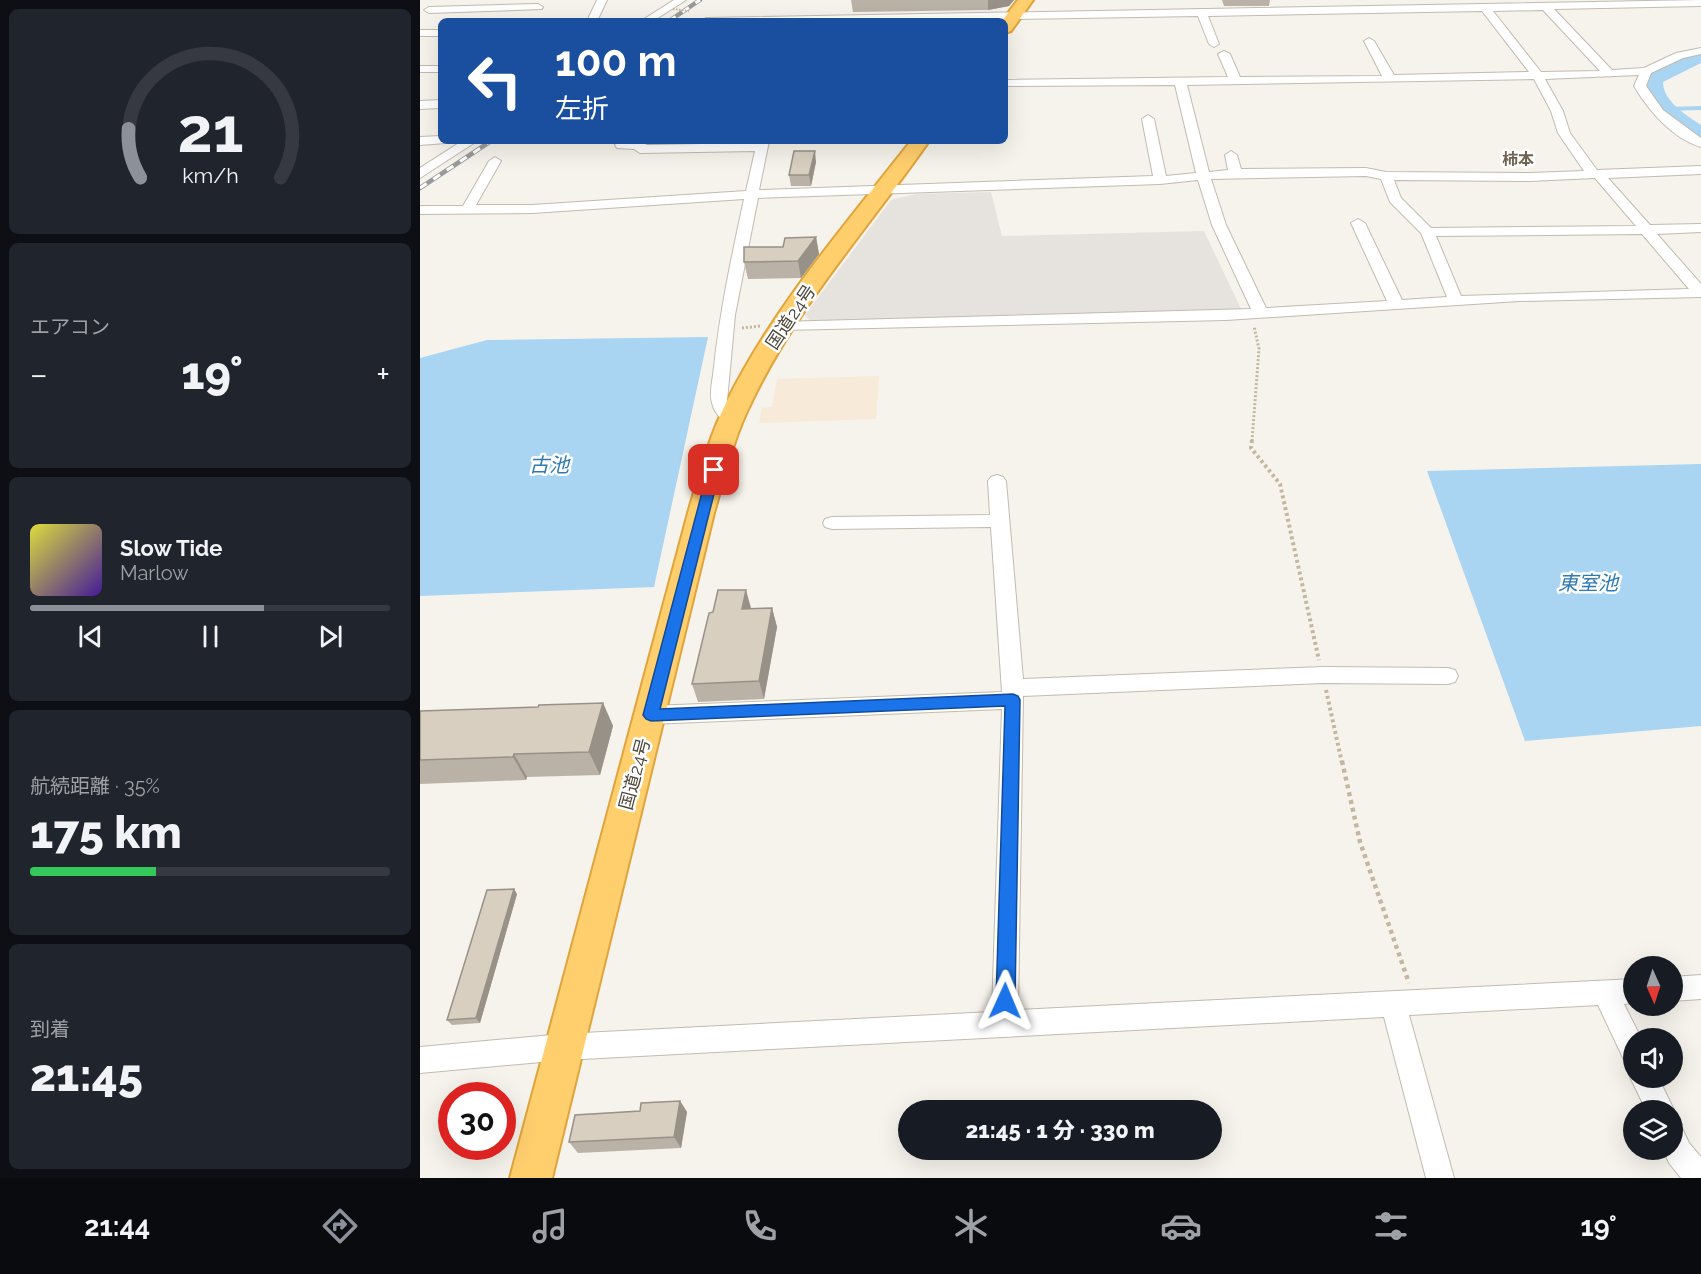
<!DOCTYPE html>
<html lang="ja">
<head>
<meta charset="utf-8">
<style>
  :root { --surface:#171b24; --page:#20242c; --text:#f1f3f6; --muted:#9ea1a6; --line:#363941; --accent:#8c9099 }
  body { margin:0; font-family:Raleway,"Noto Sans JP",sans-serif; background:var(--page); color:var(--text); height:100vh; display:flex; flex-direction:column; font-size:22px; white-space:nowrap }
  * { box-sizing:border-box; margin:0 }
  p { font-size:20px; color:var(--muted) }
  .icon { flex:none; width:33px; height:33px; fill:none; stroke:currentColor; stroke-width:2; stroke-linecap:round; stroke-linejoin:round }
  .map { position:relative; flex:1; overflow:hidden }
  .details { display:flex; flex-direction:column; gap:9px; padding:9px; background:#0d0f14; width:420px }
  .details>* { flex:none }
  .hud { position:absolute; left:18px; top:18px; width:570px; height:126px; border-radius:9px; box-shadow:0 6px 24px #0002; background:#1a4fa0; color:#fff; overflow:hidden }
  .needle { width:39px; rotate:177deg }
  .tools { position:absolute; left:1203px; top:956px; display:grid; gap:12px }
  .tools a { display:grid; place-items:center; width:60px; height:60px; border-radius:50%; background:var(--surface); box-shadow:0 6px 24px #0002; font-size:30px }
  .speed { position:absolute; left:18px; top:1082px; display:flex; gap:12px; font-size:30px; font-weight:700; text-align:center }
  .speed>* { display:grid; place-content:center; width:78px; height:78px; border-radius:50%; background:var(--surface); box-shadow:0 6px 24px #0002; line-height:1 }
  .speed .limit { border:9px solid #d22; background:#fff; color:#111 }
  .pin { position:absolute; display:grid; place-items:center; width:51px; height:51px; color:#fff; margin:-26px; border-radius:12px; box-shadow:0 3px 9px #0006 }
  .me { position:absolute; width:66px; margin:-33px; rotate:1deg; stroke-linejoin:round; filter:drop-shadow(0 0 4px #0008) }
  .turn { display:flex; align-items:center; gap:21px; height:126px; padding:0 18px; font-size:27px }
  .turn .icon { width:78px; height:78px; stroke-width:2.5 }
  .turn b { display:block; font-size:42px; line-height:51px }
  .big { font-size:45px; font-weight:800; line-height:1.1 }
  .details .card { flex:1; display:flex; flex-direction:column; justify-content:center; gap:9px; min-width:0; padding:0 21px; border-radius:9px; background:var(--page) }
  .details .dial { align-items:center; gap:0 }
  .dial svg { height:156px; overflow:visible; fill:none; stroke:var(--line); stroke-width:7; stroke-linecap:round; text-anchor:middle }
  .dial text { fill:var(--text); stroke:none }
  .song { display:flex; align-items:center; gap:18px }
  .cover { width:72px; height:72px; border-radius:9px; background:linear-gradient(135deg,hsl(60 70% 55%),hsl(260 70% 35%)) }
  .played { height:6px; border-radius:3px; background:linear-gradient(90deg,var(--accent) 65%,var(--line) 65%) }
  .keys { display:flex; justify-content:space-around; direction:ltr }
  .heat { display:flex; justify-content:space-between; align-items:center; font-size:33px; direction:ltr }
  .charge { height:9px; border-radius:4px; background:linear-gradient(90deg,#34c759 35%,var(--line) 0) }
  .trip { position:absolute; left:478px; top:1100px; width:324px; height:60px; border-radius:30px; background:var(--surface); box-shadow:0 6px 24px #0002; font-weight:800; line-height:60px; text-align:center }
  .tabs { display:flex; height:96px; justify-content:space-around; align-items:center; background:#090b0e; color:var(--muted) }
  .tabs .icon { width:42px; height:42px }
  .tabs .active { color:var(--accent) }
  .tabs b { font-size:27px; color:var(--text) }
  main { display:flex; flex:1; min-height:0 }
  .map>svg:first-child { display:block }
  .commercial { fill:#f7ead8 }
  .industrial { fill:#e6e2dd }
  .water { fill:#a9d4f2 }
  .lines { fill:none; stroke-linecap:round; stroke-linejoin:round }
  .stream { stroke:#a9d4f2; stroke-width:4 }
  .river { fill:#a9d4f2; fill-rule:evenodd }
  .minor-casing { stroke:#c2bbae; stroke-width:2 }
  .highway-casing { stroke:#e0a43c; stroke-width:4 }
  .path-far2 { stroke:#c4b79f; stroke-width:3; stroke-dasharray:2 2; stroke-linecap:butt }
  .path-far1 { stroke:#c4b79f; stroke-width:4; stroke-dasharray:3 3; stroke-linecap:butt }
  .path { stroke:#c4b79f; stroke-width:4.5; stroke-dasharray:4 4; stroke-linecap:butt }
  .minor { fill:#fff; fill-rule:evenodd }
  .highway { fill:#ffcf6e; fill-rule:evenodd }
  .rail-casing { stroke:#9a9a9a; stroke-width:4.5 }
  .rail { stroke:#fff; stroke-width:3; stroke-dasharray:8; stroke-linecap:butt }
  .path-bridge { stroke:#c4b79f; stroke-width:2; stroke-dasharray:1.5 1.5; stroke-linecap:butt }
  .wall { fill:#bab2a6 }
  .shaded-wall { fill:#979187 }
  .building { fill:#d8cfc1; stroke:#979187; stroke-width:1.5 }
  .route { fill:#1a73e8; stroke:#114b97; stroke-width:1.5 }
  .labels { text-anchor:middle; stroke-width:5; stroke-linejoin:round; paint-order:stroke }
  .far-neighbourhood-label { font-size:16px; font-weight:bold; fill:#6e6250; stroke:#fff }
  .street-label { font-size:18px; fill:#4b4439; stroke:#fff }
  .water-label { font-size:20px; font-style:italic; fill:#2e7ab2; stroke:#fff }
</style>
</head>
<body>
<main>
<section class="details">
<div class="card dial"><svg viewBox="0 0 100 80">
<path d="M14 69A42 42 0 1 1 86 69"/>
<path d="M14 69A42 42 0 0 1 8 44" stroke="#8c9099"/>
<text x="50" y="56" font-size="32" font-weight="700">21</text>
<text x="50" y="72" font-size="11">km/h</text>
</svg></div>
<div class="card"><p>エアコン</p>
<div class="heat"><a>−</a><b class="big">19°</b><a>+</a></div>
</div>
<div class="card">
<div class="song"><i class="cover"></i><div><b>Slow Tide</b><p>Marlow</p></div></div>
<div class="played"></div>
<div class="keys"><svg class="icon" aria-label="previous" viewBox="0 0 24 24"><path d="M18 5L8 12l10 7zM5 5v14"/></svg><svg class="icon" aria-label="pause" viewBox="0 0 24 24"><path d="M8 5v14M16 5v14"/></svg><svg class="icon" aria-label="next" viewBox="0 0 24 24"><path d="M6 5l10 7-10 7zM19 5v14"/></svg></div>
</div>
<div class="card"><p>航続距離 · 35%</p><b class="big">175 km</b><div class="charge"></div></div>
<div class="card"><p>到着</p><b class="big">21:45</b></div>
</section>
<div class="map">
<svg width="1281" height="1178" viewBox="0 0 1281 1178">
  <rect width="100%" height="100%" fill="#f6f3ec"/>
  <path class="commercial" d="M 459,376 L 456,419 L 339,423 L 342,408 L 352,407 L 357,379 Z"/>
  <path class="industrial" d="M 571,192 L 582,236 L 784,231 L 822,311 L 391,322 L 385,315 L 471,200 L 496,194 Z"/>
  <path class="water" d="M 288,337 L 234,587 L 0,596 L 0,358 L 67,340 Z
    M 1281,464 L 1281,726 L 1105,741 L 1007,471 Z"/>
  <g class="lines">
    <path class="stream" d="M 1246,109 L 1281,108"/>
    <path class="river" d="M 1281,51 L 1281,63 L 1243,82 C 1243,101 1266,115 1281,125 L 1281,141 C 1262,136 1211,97 1226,75 L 1259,57 Z"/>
    <defs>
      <path id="minor" d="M 177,0 L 187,0 L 177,21 L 167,21 Z
        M 254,0 L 266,0 L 233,21 L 221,21 Z
        M 1281,0 L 1281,6 L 1134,9 L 1192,70 L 1224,68 L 1256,53 L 1281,48 L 1281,54 L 1263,58 L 1231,73 L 1226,86 L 1243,110 L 1281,138 L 1281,147 C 1253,139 1228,110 1214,86 L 1219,75 L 1125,79 L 1143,111 L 1150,133 L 1177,170 L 1281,166 L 1281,174 L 1188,178 L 1230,225 L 1281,224 L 1281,232 L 1237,234 L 1281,284 L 1281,297 L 1099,301 L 806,320 L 363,330 L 358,328 L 355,325 L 358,322 L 831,309 L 792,225 L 778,180 L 740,184 L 338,198 L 315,315 L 307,401 L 310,409 L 320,419 L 318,423 C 305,426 295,415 292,403 C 289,393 293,378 294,367 C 300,310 312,255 324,199 L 112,213 L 0,214 L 0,206 L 43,206 L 69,161 L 75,157 L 81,161 L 56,205 L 112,205 L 326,191 L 335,151 L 220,153 L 214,149 L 197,148 L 195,145 C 202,139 220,139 227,145 L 336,143 L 337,141 L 349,141 L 339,190 L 733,176 L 722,119 L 728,115 L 734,119 L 746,176 L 776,173 L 755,85 L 585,86 L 585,80 L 808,77 L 798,54 L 804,51 L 810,54 L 820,77 L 962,76 L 944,41 L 949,38 L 954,41 L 974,75 L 1109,72 L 1062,11 L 788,16 L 799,44 L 794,47 L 789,44 L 778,16 L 485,21 L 281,21 L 286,18 ZM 1123,10 L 1180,71 L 1121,72 L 1073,11 ZM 1114,79 L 1131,111 L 1138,133 L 1164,171 L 1110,173 L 966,172 L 946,168 L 821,169 L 817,155 L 811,151 L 805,155 L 808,170 L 789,172 L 767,85 ZM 946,176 L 961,179 L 970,202 L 1001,233 L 1027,297 L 982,300 L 945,223 L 938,219 L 931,223 L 967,301 L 846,308 L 806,225 L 791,179 ZM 1175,178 L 1216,226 L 1011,228 L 981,198 L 974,180 L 1110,181 ZM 1222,234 L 1269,289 L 1041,296 L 1016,236 Z
        M 118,4 L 123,7 L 122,9 L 9,13 L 4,10 L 9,7 Z
        M 0,30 L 21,30 L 21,36 L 0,36 Z
        M 0,66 L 21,66 L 21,72 L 0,72 Z
        M 21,100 L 21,108 L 0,109 L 0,101 Z
        M 21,136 L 21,141 L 27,141 L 25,143 L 0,145 L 0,137 Z
        M 42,141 L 57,141 L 0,178 L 0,168 Z
        M 577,475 L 583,477 L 586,481 L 603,679 L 903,667 L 1028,668 L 1035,670 L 1038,676 L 1035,682 L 1028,684 L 903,683 L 603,696 L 598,1010 L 1214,979 L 1214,1003 L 1204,1004 L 1221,1038 L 1214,1038 L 1214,1066 L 1205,1062 L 1178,1005 L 989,1015 L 1034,1178 L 1006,1178 L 964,1017 L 143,1060 L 0,1073 L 0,1047 L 143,1034 L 572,1012 L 582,709 L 231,724 L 223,721 L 220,715 L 223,709 L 231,706 L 582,692 L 571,527 L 412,529 L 405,527 L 403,523 L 405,519 L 412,517 L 570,515 L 568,481 L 571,477 Z
        M 1281,975 L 1281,999 L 1252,1001 L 1252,977 Z
        M 1214,1070 L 1214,1077 L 1238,1077 L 1254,1110 L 1252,1113 L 1252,1110 L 1226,1110 L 1210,1077 Z
        M 1252,1124 L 1262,1128 L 1269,1143 L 1281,1157 L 1281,1178 L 1261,1178 L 1249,1163 L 1243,1149 L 1252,1149 Z"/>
      <path id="highway" d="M 598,0 L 613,0 L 591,31 L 585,33 L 585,21 L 582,21 Z
        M 491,141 L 509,141 C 449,227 378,305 332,401 C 314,436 305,475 294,513 L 132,1178 L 90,1178 L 268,513 C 279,475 289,437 307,401 C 354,306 426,224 491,141 Z"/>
    </defs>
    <use href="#minor" class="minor-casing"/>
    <use href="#highway" class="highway-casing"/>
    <path class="path-far2" d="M 322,328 L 341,326
      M 832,441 L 839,349 L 834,326"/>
    <path class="path-far1" d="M 832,440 L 831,448 L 860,484 L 899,660
      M 906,690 L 922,763"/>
    <path class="path" d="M 922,761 L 940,842 L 989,983"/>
    <use href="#minor" class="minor"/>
    <use href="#highway" class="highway"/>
    <defs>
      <path id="rail" d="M 249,21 L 280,0
        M 0,188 L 71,141"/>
    </defs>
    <use href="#rail" class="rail-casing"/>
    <use href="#rail" class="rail"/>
    <path class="path-bridge" d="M 253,9 L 269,11"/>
  </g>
  <path class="wall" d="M 431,0 L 594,0 L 589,6 L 568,10 L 433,12 Z
    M 802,0 L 850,0 L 849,6 L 804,6 Z
    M 396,162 L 391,186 L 371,186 L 369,175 Z
    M 396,237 L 399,254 L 381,278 L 328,279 L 324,262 L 363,247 Z
    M 331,608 L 331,609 L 352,608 L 357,627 L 344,699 L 278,702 L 272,684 Z
    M 183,703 L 193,726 L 180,775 L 107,777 L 106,780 L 0,784 L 0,711 L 118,707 Z
    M 97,894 L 60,1023 L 32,1025 L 27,1020 Z
    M 260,1101 L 267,1112 L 261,1148 L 158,1153 L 149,1142 L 220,1111 Z"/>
  <path class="shaded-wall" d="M 568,0 L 594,0 L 589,6 L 568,10 Z
    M 395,151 L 396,162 L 391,186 L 389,175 Z
    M 396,237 L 399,254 L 381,278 L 378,261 Z
    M 326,590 L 331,608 L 327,627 L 322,609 Z
    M 352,608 L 357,627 L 344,699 L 339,681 Z
    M 183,703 L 193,726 L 180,775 L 169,752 Z
    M 94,754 L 107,777 L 106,780 L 93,757 Z
    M 94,889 L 97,894 L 60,1023 L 56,1018 Z
    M 260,1101 L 267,1112 L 261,1148 L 254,1137 Z"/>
  <path class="building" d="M 374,151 L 395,151 L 389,175 L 369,175 Z
    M 396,237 L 378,261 L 324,262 L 324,247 L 363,247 L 365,238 Z
    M 298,590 L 326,590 L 322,609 L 352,608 L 339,681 L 272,684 L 289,613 L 293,612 Z
    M 183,703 L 169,752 L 94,754 L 93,757 L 0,760 L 0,711 L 118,707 L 119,705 Z
    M 94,889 L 56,1018 L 27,1020 L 67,890 Z
    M 260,1101 L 254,1137 L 149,1142 L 155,1115 L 220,1111 L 221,1103 Z"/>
  <path class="route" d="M 294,465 L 300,470 L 240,709 L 593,694 L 598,696 L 600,700 L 595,1001 L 592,1007 L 585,1010 L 579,1007 L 576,1001 L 585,706 L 231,721 L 226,719 L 223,715 L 288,470 Z"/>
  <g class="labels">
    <g class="far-neighbourhood-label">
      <text x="1098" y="165">柿本</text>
    </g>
    <g class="street-label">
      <text transform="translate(371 317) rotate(-56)" y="6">国道24号</text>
      <text transform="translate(215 774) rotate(-75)" y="6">国道24号</text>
    </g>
    <g class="water-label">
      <text x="129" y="472">古池</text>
      <text x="1168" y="590">東室池</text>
    </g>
  </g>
</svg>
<div class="tools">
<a><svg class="needle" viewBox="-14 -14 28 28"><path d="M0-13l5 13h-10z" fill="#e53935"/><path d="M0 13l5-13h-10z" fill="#9ea1a6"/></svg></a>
<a><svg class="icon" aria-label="sound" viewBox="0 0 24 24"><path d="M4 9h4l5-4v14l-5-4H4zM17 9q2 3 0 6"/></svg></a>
<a><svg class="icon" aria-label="layers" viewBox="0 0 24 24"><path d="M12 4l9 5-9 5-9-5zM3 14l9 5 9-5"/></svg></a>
</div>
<div class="speed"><div class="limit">30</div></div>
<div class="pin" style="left:294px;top:470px;background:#d93025"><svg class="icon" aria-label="arrive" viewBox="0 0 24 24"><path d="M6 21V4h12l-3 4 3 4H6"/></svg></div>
<svg class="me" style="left:585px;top:1001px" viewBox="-20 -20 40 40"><path d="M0-17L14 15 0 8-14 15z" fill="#1a73e8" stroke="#fff" stroke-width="4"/></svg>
<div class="trip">21:45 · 1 分 · 330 m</div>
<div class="hud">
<div class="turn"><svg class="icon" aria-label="left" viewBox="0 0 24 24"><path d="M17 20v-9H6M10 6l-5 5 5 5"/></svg><div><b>100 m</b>左折</div></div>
</div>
</div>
</main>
<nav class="tabs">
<b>21:44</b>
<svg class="icon active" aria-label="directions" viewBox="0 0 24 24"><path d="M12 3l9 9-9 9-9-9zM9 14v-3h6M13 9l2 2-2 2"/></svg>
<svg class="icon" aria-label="music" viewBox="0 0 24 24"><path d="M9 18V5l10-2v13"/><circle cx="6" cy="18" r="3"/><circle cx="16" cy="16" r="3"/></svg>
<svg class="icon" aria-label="phone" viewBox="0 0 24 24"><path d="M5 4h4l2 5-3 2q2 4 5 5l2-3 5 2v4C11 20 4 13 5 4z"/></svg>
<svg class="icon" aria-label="climate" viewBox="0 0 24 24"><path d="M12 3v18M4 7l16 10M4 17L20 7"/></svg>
<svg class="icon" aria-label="car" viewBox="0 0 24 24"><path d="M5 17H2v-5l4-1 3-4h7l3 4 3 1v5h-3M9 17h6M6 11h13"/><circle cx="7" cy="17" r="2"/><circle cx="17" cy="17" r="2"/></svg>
<svg class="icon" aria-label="filters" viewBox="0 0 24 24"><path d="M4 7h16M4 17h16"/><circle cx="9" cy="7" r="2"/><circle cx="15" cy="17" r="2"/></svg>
<b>19°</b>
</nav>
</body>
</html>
